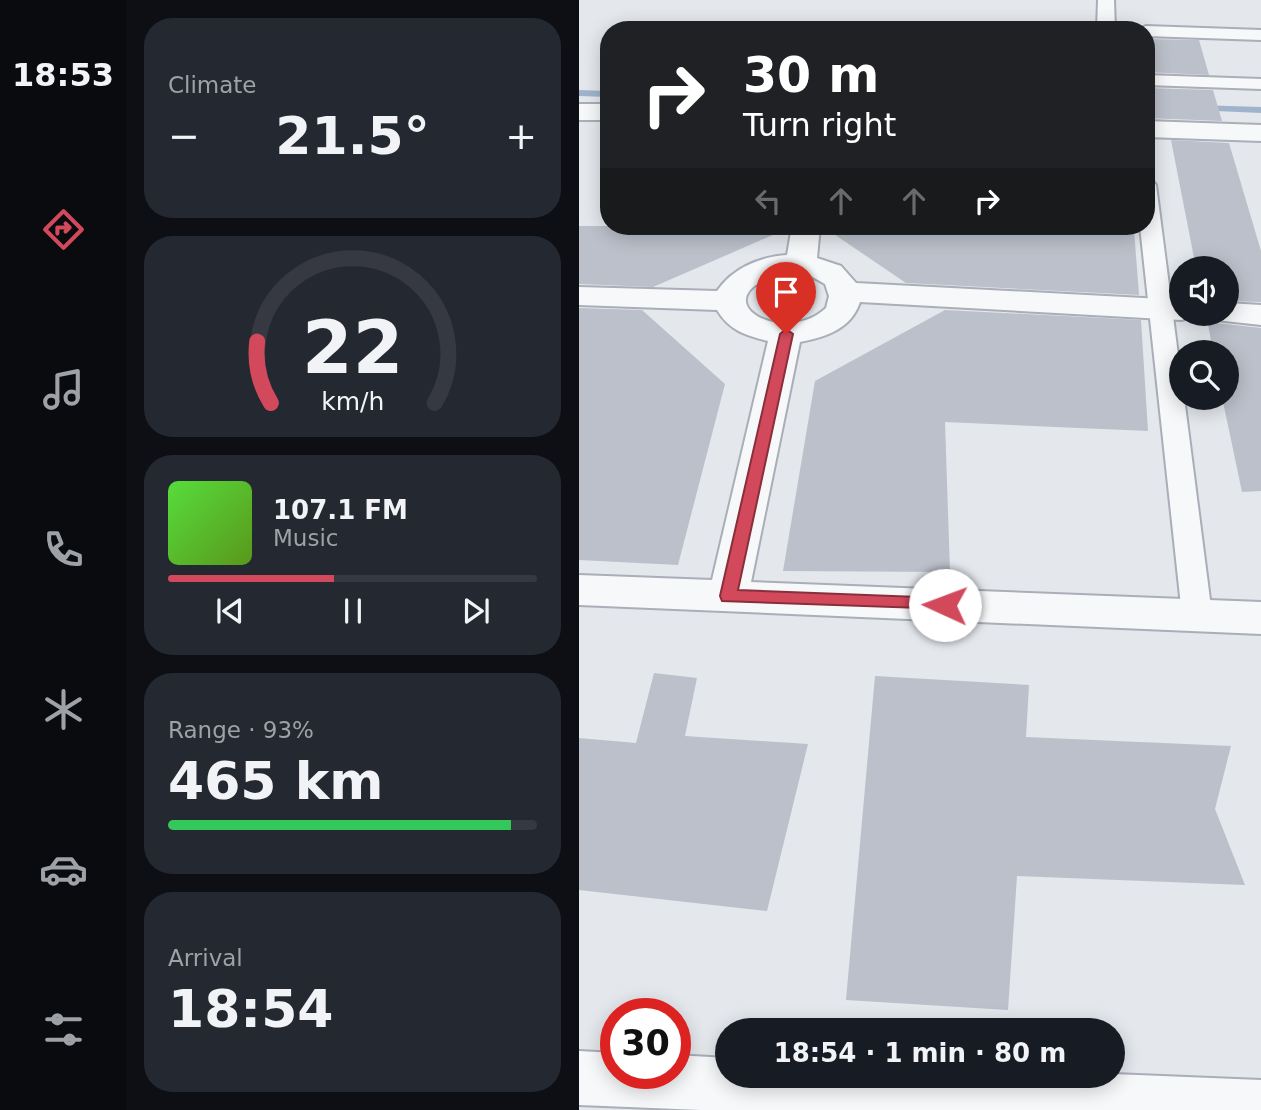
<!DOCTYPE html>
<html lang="en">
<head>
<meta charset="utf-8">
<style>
  :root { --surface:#171b24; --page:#242831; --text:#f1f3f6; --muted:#9ea1a6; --line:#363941; --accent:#d1495b }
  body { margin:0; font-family:"DejaVu Sans",sans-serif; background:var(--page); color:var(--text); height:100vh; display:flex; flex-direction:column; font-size:26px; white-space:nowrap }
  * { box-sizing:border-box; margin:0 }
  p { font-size:23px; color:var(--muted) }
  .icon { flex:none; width:38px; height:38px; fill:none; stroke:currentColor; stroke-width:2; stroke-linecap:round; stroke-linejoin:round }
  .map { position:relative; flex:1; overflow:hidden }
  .side { display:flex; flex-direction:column; gap:18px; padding:18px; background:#0d0f14; width:453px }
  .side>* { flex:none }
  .banner { position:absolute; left:21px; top:21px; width:555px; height:214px; border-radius:28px; box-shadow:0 4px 18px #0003; background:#202124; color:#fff; overflow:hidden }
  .controls { position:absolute; left:590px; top:256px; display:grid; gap:14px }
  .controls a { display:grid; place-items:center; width:70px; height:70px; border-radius:50%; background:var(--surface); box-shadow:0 4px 18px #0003; font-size:35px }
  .speed { position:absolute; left:21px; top:998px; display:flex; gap:14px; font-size:35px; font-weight:700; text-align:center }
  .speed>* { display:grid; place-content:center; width:91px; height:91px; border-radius:50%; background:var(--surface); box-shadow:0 4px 18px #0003; line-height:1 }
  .speed .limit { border:10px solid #d22; background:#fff; color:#111 }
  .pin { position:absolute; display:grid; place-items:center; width:60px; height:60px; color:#fff; margin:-72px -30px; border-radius:50% 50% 50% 0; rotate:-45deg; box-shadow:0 0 7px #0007 }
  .pin .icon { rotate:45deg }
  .me { position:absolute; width:77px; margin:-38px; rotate:272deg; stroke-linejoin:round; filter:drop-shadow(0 0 5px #0008) }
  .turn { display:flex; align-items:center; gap:24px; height:147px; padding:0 28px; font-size:32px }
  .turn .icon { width:91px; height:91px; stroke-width:2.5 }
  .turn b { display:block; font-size:49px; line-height:60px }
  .lanes { display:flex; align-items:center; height:66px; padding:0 28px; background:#0003; justify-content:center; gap:35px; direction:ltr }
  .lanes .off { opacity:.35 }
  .big { font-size:52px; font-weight:800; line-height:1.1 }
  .side .card { flex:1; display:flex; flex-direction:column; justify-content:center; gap:10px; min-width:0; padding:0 24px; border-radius:28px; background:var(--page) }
  .side .dial { align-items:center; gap:0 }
  .dial svg { height:182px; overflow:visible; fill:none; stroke:var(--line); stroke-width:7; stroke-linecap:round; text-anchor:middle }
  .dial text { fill:var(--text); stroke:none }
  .song { display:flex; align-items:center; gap:21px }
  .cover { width:84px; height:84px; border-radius:10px; background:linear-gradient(135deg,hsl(110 70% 55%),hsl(90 70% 35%)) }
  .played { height:7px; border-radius:4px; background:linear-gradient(90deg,var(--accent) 45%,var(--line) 45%) }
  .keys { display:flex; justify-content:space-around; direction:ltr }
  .heat { display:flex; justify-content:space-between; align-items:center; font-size:38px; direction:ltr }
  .charge { height:10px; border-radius:5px; background:linear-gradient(90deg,#34c759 93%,var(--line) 0) }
  .trip { position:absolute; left:136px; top:1018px; width:410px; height:70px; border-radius:35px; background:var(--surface); box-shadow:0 4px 18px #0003; font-weight:800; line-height:70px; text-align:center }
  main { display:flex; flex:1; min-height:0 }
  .dock { display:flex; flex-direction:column; width:126px; justify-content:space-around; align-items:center; background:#090b0e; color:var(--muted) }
  .dock .icon { width:49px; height:49px }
  .dock .active { color:var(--accent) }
  .dock b { font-size:32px; color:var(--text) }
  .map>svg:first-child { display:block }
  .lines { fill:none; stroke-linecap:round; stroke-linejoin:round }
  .stream { fill:#9fb4cc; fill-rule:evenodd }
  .building { fill:#bbc0ca }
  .lane-casing { stroke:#a9aeb7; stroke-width:4 }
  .street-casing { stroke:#a9aeb7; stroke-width:4 }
  .lane { fill:#f7f8fa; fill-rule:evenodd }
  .street { fill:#f7f8fa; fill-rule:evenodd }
  .route { fill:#d1495b; stroke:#882f3b; stroke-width:2 }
</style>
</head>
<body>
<main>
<nav class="dock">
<b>18:53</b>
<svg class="icon active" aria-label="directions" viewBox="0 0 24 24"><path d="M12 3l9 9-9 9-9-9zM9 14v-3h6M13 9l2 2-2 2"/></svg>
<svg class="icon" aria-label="music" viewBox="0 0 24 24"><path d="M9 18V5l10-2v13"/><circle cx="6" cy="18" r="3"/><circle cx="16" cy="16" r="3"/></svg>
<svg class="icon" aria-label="phone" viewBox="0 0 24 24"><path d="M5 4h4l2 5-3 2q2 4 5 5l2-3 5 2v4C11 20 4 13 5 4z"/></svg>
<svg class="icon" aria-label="climate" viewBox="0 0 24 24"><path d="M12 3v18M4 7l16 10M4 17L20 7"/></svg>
<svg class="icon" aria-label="car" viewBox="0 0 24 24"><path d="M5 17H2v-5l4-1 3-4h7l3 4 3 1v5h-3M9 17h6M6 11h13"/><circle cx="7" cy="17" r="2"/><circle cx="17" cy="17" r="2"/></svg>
<svg class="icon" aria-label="filters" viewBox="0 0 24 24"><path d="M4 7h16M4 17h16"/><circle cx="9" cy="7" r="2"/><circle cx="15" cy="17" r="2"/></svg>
</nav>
<section class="side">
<div class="card"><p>Climate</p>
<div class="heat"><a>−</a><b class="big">21.5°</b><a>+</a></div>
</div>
<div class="card dial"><svg viewBox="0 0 100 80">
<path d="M14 69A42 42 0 1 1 86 69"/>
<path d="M14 69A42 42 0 0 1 8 42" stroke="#d1495b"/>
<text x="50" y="56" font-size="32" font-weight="700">22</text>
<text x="50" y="72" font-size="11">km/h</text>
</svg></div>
<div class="card">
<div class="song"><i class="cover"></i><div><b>107.1 FM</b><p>Music</p></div></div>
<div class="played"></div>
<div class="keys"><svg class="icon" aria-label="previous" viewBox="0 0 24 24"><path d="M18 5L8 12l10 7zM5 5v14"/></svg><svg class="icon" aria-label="pause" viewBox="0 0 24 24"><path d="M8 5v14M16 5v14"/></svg><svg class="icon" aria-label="next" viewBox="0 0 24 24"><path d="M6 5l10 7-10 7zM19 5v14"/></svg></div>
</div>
<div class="card"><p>Range · 93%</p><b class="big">465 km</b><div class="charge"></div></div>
<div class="card"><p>Arrival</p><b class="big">18:54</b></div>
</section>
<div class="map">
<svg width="682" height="1110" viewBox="0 0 682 1110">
  <rect width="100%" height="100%" fill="#e4e7ec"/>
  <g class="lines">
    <path class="stream" d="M 0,90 L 30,91 L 30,97 L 0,96 Z
      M 618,105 L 682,107 L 682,113 L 614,110 L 613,108 Z"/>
  </g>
  <path class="building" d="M 567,39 L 620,40 L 630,75 L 567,72 Z
    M 567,88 L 634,90 L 643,121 L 568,118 Z
    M 592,140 L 650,143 L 682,251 L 682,302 L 648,301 L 648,268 L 617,268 Z
    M 0,226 L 210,226 L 210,228 L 74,287 L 0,284 Z
    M 243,226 L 555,230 L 560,295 L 327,283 Z
    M 0,308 L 63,310 L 146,384 L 99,565 L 0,560 Z
    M 366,310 L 562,320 L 569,431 L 366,422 L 371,572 L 204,571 L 236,381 Z
    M 627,313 L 637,323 L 682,328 L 682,491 L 663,492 L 643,397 L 648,397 L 648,352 L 634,352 Z
    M 75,673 L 118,678 L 106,736 L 229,744 L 188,911 L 0,890 L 0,738 L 57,743 Z
    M 296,676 L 450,685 L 447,737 L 652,746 L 636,809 L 666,885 L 438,876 L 429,1010 L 267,1000 Z"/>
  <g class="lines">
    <defs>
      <path id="lane" d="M 519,0 L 535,0 L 536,30 L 518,30 Z
        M 567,26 L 682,30 L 682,40 L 567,36 L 567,30 L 559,30 Z
        M 567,75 L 682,79 L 682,89 L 567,85 Z
        M 567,179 L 574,181 L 577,185 L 602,378 L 602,397 L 605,397 L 633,615 L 628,623 L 618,626 L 608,623 L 603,615 L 561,226 L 567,226 Z"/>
      <path id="street" d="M 0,104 L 30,104 L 30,120 L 0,120 Z
        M 567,121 L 682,125 L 682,141 L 567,137 Z
        M 213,226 L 241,226 L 238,258 L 262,266 L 277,283 L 602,300 L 602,313 L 616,313 L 613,317 L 602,320 L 281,302 C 272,329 247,337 221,342 L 172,582 L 682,602 L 682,634 L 0,605 L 0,575 L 133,580 L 189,341 C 166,335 151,331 138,310 L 0,305 L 0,287 L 138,291 C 154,268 180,257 208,255 ZM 205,273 L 230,275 L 246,284 L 250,296 L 247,308 C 203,349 117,297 205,273 Z
        M 648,303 L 682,305 L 682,325 L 637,320 L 632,313 L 648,313 Z
        M 0,1051 L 37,1053 L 37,1073 L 96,1073 L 96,1055 L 149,1058 L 149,1076 L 534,1076 L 534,1074 L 682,1080 L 682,1110 L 122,1110 L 0,1105 Z"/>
    </defs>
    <use href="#lane" class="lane-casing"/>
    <use href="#street" class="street-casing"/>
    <use href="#lane" class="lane"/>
    <use href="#street" class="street"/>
  </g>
  <path class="route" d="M 207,329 L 214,334 L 159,590 L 366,598 L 372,600 L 375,605 L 372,609 L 143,601 L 141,596 L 201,334 Z"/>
</svg>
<div class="controls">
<a><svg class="icon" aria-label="sound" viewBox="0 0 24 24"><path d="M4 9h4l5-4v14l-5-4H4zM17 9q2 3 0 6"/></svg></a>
<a><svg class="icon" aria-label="search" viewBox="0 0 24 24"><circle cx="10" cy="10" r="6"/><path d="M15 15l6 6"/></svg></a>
</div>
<div class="speed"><div class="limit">30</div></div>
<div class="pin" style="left:207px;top:334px;background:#d93025"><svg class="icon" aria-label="arrive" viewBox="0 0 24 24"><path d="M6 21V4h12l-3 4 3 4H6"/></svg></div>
<svg class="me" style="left:366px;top:605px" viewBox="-20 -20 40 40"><circle r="19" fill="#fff"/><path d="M0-13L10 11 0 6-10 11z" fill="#d1495b"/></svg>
<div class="trip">18:54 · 1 min · 80 m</div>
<div class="banner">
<div class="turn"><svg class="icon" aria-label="right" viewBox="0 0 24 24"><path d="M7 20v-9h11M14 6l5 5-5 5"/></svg><div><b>30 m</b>Turn right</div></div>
<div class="lanes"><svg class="icon off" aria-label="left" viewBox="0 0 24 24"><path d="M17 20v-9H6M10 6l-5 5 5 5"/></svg><svg class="icon off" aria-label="ahead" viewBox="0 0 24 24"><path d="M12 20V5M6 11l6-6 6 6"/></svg><svg class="icon off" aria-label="ahead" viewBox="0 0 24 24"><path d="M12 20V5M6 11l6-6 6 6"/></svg><svg class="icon" aria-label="right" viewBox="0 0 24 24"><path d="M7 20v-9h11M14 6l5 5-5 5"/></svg></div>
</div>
</div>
</main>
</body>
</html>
